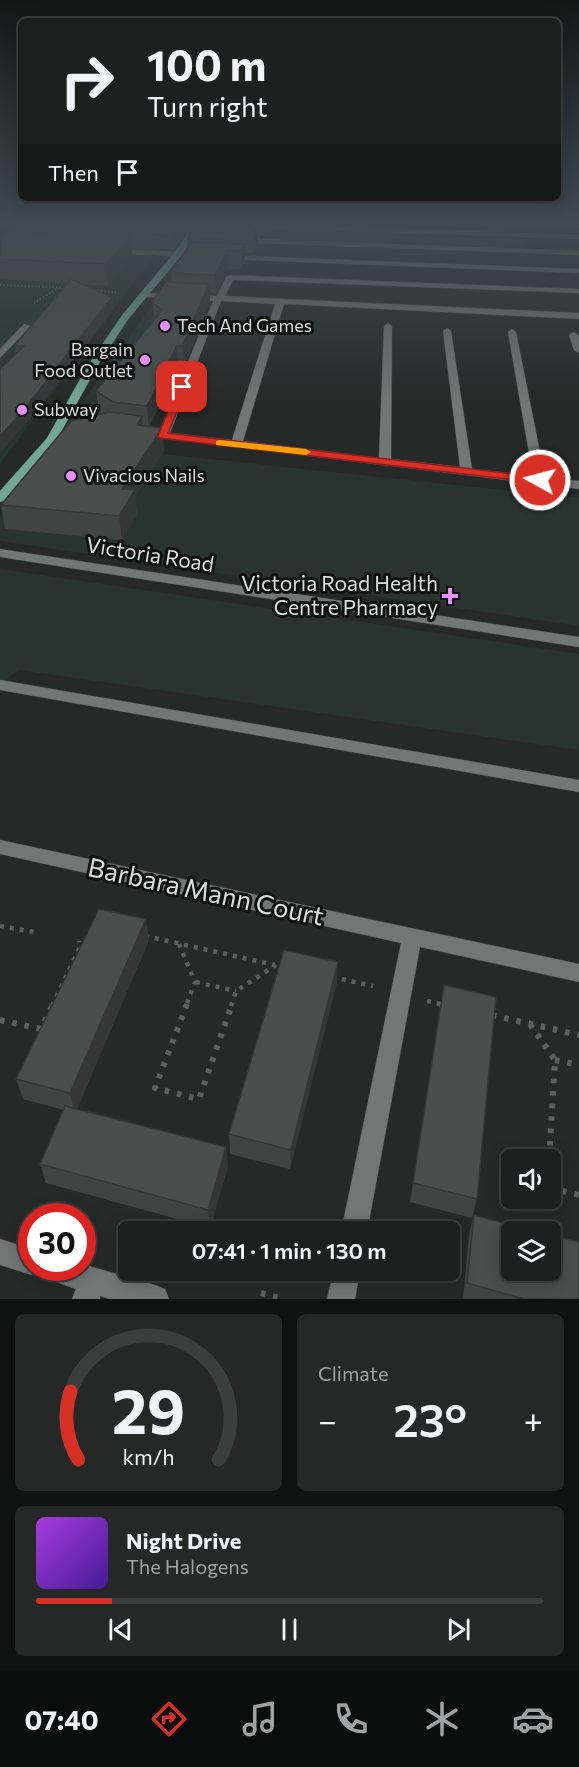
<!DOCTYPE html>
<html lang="en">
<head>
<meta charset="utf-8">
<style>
  :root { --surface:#1c201e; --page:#252827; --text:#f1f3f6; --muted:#a0a3a4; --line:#3a3e3c; --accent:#d93025 }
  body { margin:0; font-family:Commissioner,sans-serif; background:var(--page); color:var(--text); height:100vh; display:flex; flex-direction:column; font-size:22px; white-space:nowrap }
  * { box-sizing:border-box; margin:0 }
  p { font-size:20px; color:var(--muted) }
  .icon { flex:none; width:33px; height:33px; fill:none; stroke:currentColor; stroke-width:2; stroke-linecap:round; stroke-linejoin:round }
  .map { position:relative; height:1299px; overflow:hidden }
  .sheet { display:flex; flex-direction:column; gap:15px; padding:15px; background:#0f1210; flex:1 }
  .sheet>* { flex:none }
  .guide { position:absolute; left:18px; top:18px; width:543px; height:183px; border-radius:9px; box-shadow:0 3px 15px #0003,0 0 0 2px var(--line); background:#1c201e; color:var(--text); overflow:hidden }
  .fabs { position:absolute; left:501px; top:1149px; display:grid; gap:12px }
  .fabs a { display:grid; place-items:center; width:60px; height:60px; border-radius:9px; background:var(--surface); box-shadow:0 3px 15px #0003,0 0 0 2px var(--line); font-size:30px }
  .speed { position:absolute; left:18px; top:1203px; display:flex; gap:12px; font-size:30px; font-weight:700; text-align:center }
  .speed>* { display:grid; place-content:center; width:78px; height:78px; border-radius:50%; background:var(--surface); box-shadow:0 3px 15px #0003,0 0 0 2px var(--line); line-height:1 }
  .speed .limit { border:9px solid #d22; background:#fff; color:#111 }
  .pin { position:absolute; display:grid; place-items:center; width:51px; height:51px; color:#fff; margin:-26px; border-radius:12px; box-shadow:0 3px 9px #0006 }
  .me { position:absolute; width:66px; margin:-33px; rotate:277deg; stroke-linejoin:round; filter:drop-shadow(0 0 4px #0008) }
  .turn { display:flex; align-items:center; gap:21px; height:126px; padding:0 30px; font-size:27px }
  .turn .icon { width:78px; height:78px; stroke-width:2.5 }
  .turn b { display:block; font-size:42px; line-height:51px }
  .then { display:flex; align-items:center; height:57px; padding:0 30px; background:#0003; gap:12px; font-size:22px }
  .big { font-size:45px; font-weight:600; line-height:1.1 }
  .sheet .card { flex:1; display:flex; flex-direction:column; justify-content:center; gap:9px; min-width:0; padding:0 21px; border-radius:9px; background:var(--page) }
  .sheet .dial { align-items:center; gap:0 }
  .dial svg { height:156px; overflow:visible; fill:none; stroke:var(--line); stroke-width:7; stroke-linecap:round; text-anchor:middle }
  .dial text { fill:var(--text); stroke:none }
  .song { display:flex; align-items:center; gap:18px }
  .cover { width:72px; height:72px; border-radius:9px; background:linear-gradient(135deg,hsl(280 70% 55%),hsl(260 70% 35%)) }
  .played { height:6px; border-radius:3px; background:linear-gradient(90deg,var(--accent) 15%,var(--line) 15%) }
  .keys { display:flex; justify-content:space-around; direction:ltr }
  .heat { display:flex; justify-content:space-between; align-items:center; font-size:33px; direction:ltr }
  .sheet .tiles { flex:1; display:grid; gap:15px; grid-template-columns:1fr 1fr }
  .card:last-child { grid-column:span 2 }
  .trip { position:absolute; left:118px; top:1221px; width:342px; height:60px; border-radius:9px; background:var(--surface); box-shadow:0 3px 15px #0003,0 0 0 2px var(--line); font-weight:600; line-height:60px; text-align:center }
  .tab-bar { display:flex; height:96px; justify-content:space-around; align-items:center; background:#0b0d0c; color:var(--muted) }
  .tab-bar .icon { width:42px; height:42px }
  .tab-bar .on { color:var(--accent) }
  .tab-bar b { font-size:27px; color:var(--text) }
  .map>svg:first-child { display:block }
  .built { fill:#293430 }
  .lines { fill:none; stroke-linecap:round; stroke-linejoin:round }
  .minor-casing { stroke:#434746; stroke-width:1 }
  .major-casing { stroke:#434746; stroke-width:1 }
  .path-far2 { stroke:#5c615f; stroke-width:2; stroke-dasharray:1.5 2; stroke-linecap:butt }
  .path-far1 { stroke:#5c615f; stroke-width:4.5; stroke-dasharray:4 6; stroke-linecap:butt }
  .path { stroke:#5c615f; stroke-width:6; stroke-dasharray:4.5 8; stroke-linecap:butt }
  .minor { fill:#727775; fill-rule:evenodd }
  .major { fill:#73a795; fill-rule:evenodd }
  .wall { fill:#404442 }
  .shaded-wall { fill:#343736 }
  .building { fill:#4a4f4d; stroke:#343736; stroke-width:1.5 }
  .route { fill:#d93025; stroke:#8d1f18; stroke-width:1.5 }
  .slow { fill:#f59e0b }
  .poi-dot { fill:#e88eff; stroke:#101211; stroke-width:2 }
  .labels { text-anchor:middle; stroke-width:6; stroke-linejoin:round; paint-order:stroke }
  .far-poi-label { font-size:18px; fill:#dbdedd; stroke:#101211; text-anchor:start }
  .street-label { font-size:21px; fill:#dbdedd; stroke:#101211 }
  .poi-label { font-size:21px; fill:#dbdedd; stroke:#101211; text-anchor:end }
  .near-street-label { font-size:26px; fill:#dbdedd; stroke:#101211 }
</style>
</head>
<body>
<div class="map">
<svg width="579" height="1299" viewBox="0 0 579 1299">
  <rect width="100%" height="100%" fill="#252a28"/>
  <path class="built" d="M 0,223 L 178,223 L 0,464 Z
    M 211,223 L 520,223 L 527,256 L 227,247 L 134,451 L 579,498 L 579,626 L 0,541 L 0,517 Z
    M 0,569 L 579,654 L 579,750 L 19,670 L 0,684 Z"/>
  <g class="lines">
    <defs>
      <path id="minor" d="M 265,223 L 579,235 L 579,239 L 265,228 L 260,239 L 579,251 L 579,255 L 255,243 L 251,241 L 258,228 L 233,225 Z
        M 522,223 L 579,223 L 579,227 L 525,225 Z
        M 112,249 L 178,252 L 182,254 L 178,256 L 109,253 L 108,251 Z
        M 222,255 L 579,269 L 579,273 L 225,259 L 222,259 Z
        M 230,275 L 579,289 L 579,293 L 233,280 L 225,296 L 579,313 L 579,319 L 284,304 L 243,441 L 379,458 L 384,326 L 388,323 L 392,326 L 391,459 L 460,467 L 443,331 L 447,328 L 451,331 L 472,469 L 533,476 L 508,332 L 512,329 L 516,332 L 545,477 L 579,481 L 579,489 L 140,435 L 140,431 L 159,432 L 213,301 L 144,297 L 140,295 L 144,293 L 217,296 L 226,277 ZM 221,301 L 275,304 L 232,440 L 170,433 Z
        M 24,324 L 31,326 L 0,358 L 0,349 Z
        M 574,332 L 579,336 L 579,353 L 574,350 L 569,335 Z
        M 0,549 L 579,637 L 579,647 L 0,557 Z
        M 0,680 L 579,780 L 579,792 L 0,690 Z
        M 0,840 L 579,964 L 579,982 L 420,947 L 367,1232 L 341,1232 L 401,943 L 0,854 Z
        M 0,1239 L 32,1249 L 32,1268 L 82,1268 L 82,1264 L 155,1285 L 165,1289 L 169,1299 L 110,1299 L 100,1296 L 100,1299 L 72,1299 L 76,1289 L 42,1277 L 39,1272 L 32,1275 L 0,1265 Z
        M 334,1270 L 360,1270 L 355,1299 L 327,1299 Z"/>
      <path id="major" d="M 195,223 L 202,223 L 181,256 L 129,318 L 98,365 L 56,441 L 4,501 L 0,502 L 0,491 L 47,438 L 88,365 L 123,314 L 175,252 Z"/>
    </defs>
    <use href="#minor" class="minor-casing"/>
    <use href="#major" class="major-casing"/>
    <path class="path-far2" d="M 0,285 L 69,288
      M 94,290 L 119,293
      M 34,303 L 58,288"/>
    <path class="path-far1" d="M 0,926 L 39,933
      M 145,936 L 275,965
      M 179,944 L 195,982 L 186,1006
      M 332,977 L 373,986
      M 196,982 L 236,991
      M 427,1001 L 444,1005
      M 52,1006 L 80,947 L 79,941
      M 231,1006 L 236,991 L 276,965"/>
    <path class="path" d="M 187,1004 L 155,1088 L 199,1099 L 232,1004
      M 440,1004 L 444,1005
      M 492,1015 L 579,1035
      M 0,1020 L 41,1029 L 53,1004
      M 530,1024 L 555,1060 L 549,1160
      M 555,1060 L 579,1065
      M 550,1188 L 579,1195
      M 261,1293 L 283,1299"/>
    <use href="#minor" class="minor"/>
    <use href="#major" class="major"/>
  </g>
  <path class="wall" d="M 192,223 L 174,250 L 131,248 L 132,256 L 108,286 L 82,284 L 112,297 L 113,309 L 25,425 L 15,345 L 67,283 L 0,279 L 0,236 L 18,231 L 18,229 Z
    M 207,226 L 254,230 L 254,231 L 257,233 L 258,245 L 253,253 L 245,253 L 245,262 L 241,269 L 228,269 L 216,294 L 209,293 L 210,303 L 184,366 L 178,366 L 149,426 L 162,428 L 164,451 L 135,496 L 137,514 L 122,540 L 5,529 L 1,505 L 100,414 L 99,412 L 96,391 L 154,321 L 152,302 L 172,282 L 171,273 L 187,248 L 187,238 Z
    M 149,940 L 77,1109 L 228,1166 L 210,1228 L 46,1183 L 40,1164 L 64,1110 L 23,1099 L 16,1079 Z
    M 337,982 L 290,1169 L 230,1154 L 229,1134 Z
    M 444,985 L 477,1199 L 472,1218 L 410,1202 Z
    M 474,1215 L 579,1299 L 463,1299 L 469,1234 Z"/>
  <path class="shaded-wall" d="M 182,223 L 192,223 L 174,250 L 173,235 Z
    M 252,223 L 254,223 L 254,230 L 249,242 L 249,229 Z
    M 257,233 L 258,245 L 253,253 L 253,241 Z
    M 130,236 L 132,256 L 108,286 L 106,264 Z
    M 245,244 L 245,262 L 241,269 L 241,251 Z
    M 228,250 L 228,269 L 216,294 L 215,275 Z
    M 209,284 L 210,303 L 184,366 L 182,346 Z
    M 112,297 L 113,309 L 25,425 L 0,453 L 0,436 Z
    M 177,345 L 178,366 L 149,428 L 147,406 Z
    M 142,416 L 144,438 L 137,425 Z
    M 162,428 L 164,451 L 135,496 L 137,514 L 122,540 L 119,516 L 122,489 Z
    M 146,919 L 149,940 L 75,1113 L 70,1093 Z
    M 338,962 L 337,982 L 290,1169 L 291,1150 Z
    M 226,1147 L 228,1166 L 210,1228 L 208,1210 Z"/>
  <path class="building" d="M 24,223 L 182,223 L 173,235 L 18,229 Z
    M 196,223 L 206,223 L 207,226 L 208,223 L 252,223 L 249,229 L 257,233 L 253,241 L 187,238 Z
    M 7,231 L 130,236 L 106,264 L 0,259 L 0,236 Z
    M 191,242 L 245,244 L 241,251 L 228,250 L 215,275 L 171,273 Z
    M 71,279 L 112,297 L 23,411 L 0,436 L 0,369 L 24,346 L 15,345 Z
    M 166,282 L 209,284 L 182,346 L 177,345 L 147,406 L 113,402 L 96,391 L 162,310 L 152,302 Z
    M 109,412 L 142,416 L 137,425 L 162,428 L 122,489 L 135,490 L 119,516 L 1,505 L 71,421 Z
    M 99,909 L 146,919 L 70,1093 L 16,1079 Z
    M 284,950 L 338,962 L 291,1150 L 229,1134 Z
    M 444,985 L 496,997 L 477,1199 L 413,1183 Z
    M 65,1106 L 226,1147 L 208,1210 L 40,1164 Z
    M 474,1215 L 537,1232 L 512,1232 L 512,1270 L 550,1270 L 550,1235 L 579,1242 L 579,1299 L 524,1299 L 467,1283 Z"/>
  <linearGradient id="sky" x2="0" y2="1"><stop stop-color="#141716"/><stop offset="0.55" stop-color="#404a53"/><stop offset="1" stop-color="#404a53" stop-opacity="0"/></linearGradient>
  <rect width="579" height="405" fill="url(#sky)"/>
  <path class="route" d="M 182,384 L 187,387 L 168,433 L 540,477 L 545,480 L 540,483 L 159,438 L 158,436 L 178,387 Z"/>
  <path class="slow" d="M 220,440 L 306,449 L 311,452 L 306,455 L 216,445 L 216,441 Z"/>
  <g class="poi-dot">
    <circle cx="165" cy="326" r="6"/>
    <circle cx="145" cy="360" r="6"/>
    <circle cx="22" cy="410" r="6"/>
    <circle cx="71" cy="476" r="6"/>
    <path d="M447 587h6v6h6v6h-6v6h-6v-6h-6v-6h6z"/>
  </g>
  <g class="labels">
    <g class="far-poi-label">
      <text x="177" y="332">Tech And Games</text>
      <text x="133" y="356" text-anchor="end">Bargain<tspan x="133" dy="21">Food Outlet</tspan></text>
      <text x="34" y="416">Subway</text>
      <text x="83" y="482">Vivacious Nails</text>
    </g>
    <g class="street-label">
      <text transform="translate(150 555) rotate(9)" y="7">Victoria Road</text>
    </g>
    <g class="poi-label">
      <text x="438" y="591">Victoria Road Health<tspan x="438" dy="24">Centre Pharmacy</tspan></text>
    </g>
    <g class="near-street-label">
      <text transform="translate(206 892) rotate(12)" y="9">Barbara Mann Court</text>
    </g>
  </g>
</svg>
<div class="fabs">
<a><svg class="icon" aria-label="sound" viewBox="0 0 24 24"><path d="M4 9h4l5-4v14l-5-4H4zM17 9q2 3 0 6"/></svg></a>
<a><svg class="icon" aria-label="layers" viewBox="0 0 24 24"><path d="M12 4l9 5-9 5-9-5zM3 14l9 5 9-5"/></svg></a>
</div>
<div class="speed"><div class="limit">30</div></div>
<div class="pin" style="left:182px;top:387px;background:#d93025"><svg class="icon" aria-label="arrive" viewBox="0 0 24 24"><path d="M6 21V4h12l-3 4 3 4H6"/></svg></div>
<svg class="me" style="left:540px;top:480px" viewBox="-20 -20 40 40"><circle r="17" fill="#d93025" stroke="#fff" stroke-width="3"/><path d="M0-11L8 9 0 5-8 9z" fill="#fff"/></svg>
<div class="trip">07:41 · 1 min · 130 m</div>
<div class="guide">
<div class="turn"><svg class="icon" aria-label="right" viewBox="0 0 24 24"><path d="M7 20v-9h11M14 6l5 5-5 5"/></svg><div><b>100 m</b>Turn right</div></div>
<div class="then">Then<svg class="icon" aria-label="arrive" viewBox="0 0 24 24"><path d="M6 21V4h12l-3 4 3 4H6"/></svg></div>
</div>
</div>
<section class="sheet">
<div class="tiles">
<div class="card dial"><svg viewBox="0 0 100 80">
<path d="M14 69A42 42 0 1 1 86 69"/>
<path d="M14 69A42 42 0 0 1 10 34" stroke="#d93025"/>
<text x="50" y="56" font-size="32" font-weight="700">29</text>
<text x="50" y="72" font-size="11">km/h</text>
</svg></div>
<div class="card"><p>Climate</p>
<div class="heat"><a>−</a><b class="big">23°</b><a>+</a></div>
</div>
<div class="card">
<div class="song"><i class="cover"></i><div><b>Night Drive</b><p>The Halogens</p></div></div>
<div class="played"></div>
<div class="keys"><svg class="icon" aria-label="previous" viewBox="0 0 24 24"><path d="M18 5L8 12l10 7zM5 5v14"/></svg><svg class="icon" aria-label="pause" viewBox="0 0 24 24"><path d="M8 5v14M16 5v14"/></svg><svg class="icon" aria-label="next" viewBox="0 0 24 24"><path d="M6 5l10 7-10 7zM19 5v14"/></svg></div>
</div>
</div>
</section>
<nav class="tab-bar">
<b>07:40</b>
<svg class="icon on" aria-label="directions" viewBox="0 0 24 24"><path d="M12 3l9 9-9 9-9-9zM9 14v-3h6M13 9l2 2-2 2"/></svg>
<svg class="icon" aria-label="music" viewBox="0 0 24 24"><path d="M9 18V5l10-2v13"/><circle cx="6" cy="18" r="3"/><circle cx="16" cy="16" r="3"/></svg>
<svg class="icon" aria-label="phone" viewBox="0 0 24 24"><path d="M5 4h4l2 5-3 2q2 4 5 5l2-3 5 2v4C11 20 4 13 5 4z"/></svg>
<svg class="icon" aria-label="climate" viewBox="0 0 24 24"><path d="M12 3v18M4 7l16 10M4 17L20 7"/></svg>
<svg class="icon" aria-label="car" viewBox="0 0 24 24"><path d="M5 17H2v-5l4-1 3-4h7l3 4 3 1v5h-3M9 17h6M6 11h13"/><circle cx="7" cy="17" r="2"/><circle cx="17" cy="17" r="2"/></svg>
</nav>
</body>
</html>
